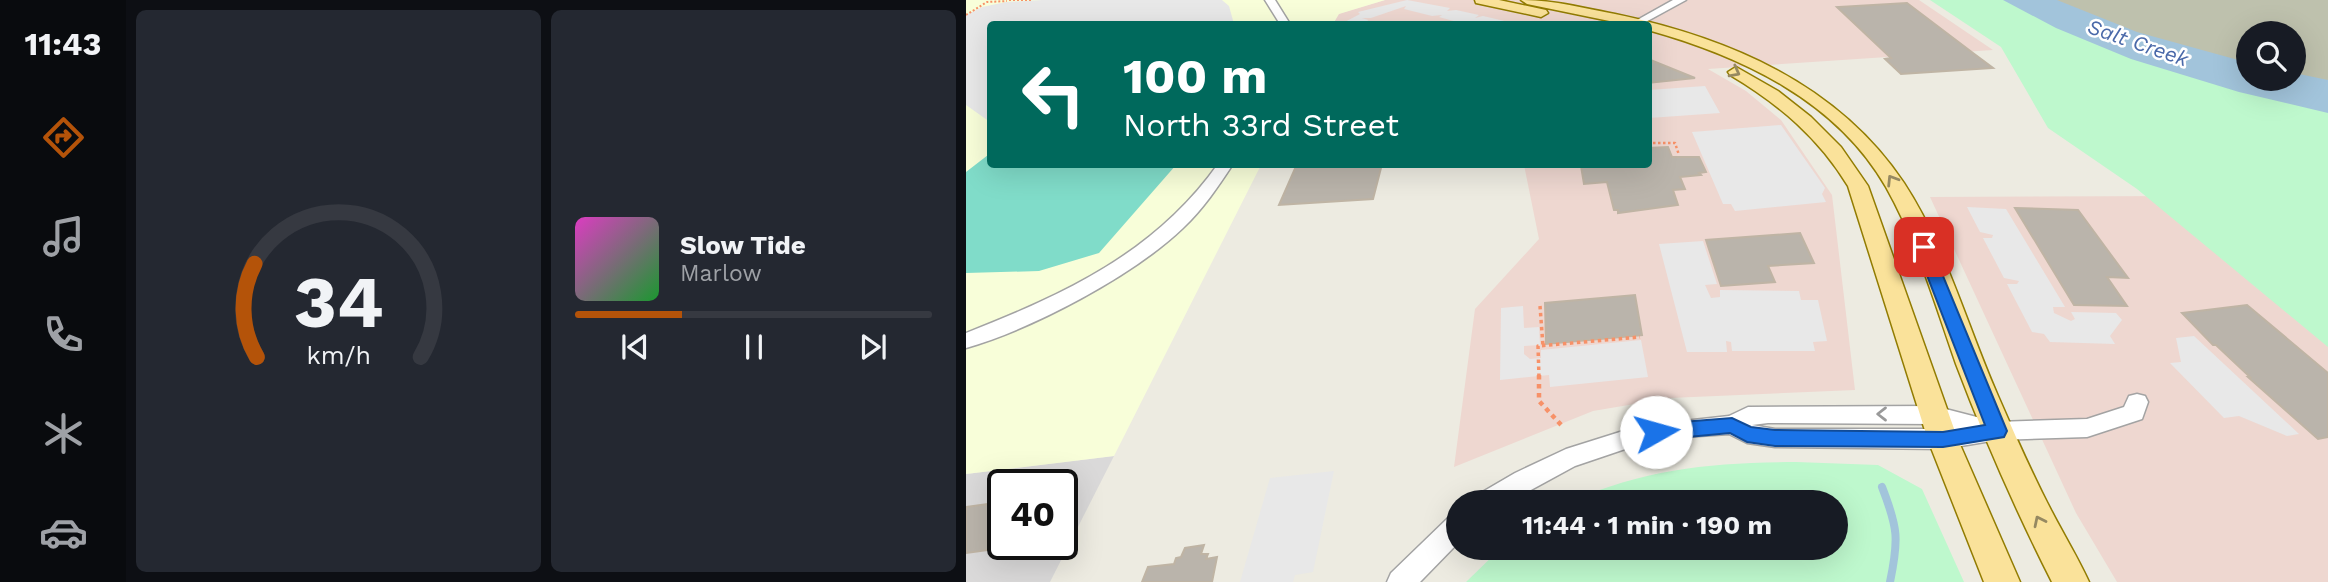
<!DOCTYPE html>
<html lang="en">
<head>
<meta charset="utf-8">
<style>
  :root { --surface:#171b24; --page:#242831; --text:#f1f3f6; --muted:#9ea1a6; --line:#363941; --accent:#b45309 }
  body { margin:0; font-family:"Work Sans",sans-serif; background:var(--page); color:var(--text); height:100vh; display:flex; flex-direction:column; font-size:26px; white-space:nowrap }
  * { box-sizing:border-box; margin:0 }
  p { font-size:23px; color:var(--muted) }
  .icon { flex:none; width:38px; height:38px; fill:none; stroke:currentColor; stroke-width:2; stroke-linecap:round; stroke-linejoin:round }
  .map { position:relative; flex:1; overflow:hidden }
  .details { display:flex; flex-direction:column; gap:10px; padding:10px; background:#0d0f14; width:840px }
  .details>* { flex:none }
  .top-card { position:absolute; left:21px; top:21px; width:665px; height:147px; border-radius:7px; box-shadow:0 7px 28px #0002; background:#00695c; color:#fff; overflow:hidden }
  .buttons { position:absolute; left:1270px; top:21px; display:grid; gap:14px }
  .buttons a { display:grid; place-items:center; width:70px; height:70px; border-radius:50%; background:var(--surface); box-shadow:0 7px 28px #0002; font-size:35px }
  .speed { position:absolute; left:21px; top:469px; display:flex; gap:14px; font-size:35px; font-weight:700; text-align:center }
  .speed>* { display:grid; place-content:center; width:91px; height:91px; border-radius:50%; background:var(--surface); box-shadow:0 7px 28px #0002; line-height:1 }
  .speed .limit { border:4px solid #111; border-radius:10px; background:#fff; color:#111 }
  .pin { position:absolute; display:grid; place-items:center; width:60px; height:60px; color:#fff; margin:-30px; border-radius:14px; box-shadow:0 4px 10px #0006 }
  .me { position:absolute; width:77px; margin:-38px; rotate:83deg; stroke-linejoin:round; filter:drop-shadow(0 0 5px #0008) }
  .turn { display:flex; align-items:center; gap:24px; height:147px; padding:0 21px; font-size:32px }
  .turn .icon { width:91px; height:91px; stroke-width:2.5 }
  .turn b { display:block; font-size:49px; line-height:60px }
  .details .widget { flex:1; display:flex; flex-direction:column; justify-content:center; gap:10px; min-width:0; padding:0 24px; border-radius:10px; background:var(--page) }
  .details .dial { align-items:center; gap:0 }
  .dial svg { height:182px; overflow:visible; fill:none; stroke:var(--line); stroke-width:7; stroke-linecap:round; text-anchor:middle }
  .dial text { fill:var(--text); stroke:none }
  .song { display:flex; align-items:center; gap:21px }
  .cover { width:84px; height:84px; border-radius:10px; background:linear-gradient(135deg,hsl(310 70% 55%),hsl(130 70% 35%)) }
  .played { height:7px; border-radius:4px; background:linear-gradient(90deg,var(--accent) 30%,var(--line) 30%) }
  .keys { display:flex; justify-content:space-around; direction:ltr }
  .details .tiles { flex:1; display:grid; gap:10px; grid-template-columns:repeat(2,1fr) }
  .trip { position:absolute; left:480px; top:490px; width:402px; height:70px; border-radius:35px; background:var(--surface); box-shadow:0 7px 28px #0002; font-weight:700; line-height:70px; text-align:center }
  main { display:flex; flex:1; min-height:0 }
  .tab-bar { display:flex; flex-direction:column; width:126px; justify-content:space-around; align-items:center; background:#090b0e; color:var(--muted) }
  .tab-bar .icon { width:49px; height:49px }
  .tab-bar .active { color:var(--accent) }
  .tab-bar b { font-size:32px; color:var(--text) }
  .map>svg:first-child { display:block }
  .residential { fill:#dad9d9; fill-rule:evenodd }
  .commercial { fill:#eed7d0 }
  .education { fill:#f8fed9 }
  .construction { fill:#bec1ad }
  .park { fill:#bef8cd }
  .pitch { fill:#80dcc9 }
  .parking { fill:#e8e8e8 }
  .water { fill:#a2c4db }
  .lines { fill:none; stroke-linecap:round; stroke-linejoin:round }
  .stream { stroke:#a2c4db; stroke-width:8 }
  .building { fill:#bab4ab; stroke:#bfb4a4; stroke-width:2 }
  .minor-casing { stroke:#a3a3a3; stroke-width:3 }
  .major-casing { stroke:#927c02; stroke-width:3 }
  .path-far3 { stroke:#f79168; stroke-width:2; stroke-dasharray:2 2; stroke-linecap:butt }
  .path-far2 { stroke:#f79168; stroke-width:2.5; stroke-dasharray:2.5 2.5; stroke-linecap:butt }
  .path-far1 { stroke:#f79168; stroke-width:3.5; stroke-dasharray:3.5 3.5; stroke-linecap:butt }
  .path { stroke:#f79168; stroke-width:4.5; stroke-dasharray:4.5 4.5; stroke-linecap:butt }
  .minor { fill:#fff; fill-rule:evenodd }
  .major { fill:#fae29a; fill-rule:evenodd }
  .oneway { stroke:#968961 }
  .oneway2 { stroke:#999 }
  .route { fill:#1a73e8; stroke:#114b97; stroke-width:2 }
  .labels { text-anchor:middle; stroke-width:5; stroke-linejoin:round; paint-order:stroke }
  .far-water-label { font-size:21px; font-style:italic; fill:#4a69a9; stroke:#fff }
</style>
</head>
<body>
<main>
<nav class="tab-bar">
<b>11:43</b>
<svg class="icon active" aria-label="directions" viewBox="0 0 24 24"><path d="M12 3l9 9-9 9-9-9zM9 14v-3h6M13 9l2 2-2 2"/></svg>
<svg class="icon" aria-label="music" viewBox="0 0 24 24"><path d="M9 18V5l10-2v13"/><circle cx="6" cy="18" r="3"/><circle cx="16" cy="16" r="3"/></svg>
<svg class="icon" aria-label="phone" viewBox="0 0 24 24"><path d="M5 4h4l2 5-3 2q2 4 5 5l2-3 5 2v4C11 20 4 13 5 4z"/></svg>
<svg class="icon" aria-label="climate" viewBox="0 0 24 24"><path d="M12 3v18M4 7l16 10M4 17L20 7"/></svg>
<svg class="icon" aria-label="car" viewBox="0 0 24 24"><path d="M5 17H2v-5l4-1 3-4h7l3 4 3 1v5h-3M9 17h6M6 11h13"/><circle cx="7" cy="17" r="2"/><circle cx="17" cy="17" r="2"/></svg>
</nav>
<section class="details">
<div class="tiles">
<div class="widget dial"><svg viewBox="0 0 100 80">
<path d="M14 69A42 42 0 1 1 86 69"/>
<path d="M14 69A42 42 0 0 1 13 28" stroke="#b45309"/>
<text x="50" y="56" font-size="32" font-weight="700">34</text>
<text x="50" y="72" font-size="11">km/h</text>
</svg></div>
<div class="widget">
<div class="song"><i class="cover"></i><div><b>Slow Tide</b><p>Marlow</p></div></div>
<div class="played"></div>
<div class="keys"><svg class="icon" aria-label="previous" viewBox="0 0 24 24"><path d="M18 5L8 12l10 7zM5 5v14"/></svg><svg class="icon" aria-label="pause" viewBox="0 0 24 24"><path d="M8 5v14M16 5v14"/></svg><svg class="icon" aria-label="next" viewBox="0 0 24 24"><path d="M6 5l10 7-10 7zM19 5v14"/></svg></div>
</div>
</div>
</section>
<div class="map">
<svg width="1362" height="582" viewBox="0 0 1362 582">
  <rect width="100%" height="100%" fill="#edebe1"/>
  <path class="residential" d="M 148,456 L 84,582 L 0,582 L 0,474 ZM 37,485 L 96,485 L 96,544 L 37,544 Z"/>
  <path class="commercial" d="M 419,0 L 953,0 L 1027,50 L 742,69 L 780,91 L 815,120 L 866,195 L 889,390 L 704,398 L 627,411 L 488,467 L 509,309 L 573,239 L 558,165 L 682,164 L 682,24 L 367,24 L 372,14 Z
    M 1222,196 L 1362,295 L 1362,582 L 1151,582 L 1110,513 L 964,197 Z"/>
  <path class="education" d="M 0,0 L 419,0 L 373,14 L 367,24 L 24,24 L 24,164 L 295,165 L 148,456 L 0,474 Z"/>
  <path class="construction" d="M 1071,0 L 1362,0 L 1362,92 L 1328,79 L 1328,33 L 1283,33 L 1283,73 Z"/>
  <path class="park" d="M 964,0 L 1071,0 L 1283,79 L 1362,92 L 1362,347 L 1171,189 L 1082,128 L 1035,47 Z
    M 830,462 L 912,465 L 956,489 L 998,582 L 500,582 L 535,548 L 870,548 L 870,502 L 602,502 C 684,468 743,463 830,462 Z"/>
  <path class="pitch" d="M 22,155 L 24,164 L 210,165 L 133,253 L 73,271 L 0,273 L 0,172 Z"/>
  <path class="parking" d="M 76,0 L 256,0 L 263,6 L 268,24 L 24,24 L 24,122 L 0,105 L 0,15 L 16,7 L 40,2 Z
    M 441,0 L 484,8 L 481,11 L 490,10 L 513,15 L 509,18 L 517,16 L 547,23 L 502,24 L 504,22 L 495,23 L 473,17 L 476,15 L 466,16 L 438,9 L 440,6 L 405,18 L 396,18 L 402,20 L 400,24 L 375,24 L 394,14 L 392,12 Z
    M 739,86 L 754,113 L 683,118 L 683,90 Z
    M 815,125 L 859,188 L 856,194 L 860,202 L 769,211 L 765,204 L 757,204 L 726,132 Z
    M 1001,207 L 1040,209 L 1099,307 L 1087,307 L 1088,313 L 1105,321 L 1109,319 L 1105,312 L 1150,313 L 1156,320 L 1144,336 L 1149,344 L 1084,342 L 1078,334 L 1066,332 L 1041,284 L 1051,284 L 1053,281 L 1038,278 L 1017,238 L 1026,238 L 1027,235 L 1014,232 Z
    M 737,241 L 751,284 L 739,285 L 745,298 L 754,297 L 754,290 L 833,291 L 835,300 L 852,300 L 861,341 L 847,342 L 849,351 L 766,351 L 765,342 L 760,341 L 761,352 L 721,352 L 693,244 Z
    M 557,306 L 558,328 L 573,327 L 574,345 L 558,346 L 558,354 L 564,359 L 575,358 L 575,350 L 675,340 L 682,377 L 584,387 L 583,375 L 534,380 L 535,308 Z
    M 1228,336 L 1333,434 L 1321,436 L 1273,416 L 1258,418 L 1204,363 L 1215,362 L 1210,338 Z
    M 368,471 L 347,572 L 329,575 L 327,582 L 274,582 L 304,478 Z"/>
  <path class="water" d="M 1037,0 L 1091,0 L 1171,32 L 1283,63 L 1283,79 L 1328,79 L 1328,73 L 1362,80 L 1362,113 L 1273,92 L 1165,59 L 1090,28 Z"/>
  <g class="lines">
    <path class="stream" d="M 916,487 C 932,528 933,539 924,582"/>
  </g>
  <path class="building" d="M 941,3 L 1007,53 L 1027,68 L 935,74 L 919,59 L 925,58 L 871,7 Z
    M 682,59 L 729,78 L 682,83 Z
    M 702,147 L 706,157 L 733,157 L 740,172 L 733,173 L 735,175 L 714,177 L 719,189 L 707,190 L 712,205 L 652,213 L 652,210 L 648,210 L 641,182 L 618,184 L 615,166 L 682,164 L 682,148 Z
    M 331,164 L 416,164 L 407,199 L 313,205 Z
    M 1049,208 L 1112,210 L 1162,278 L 1141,277 L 1161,306 L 1108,305 Z
    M 834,233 L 848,263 L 802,266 L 809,282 L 755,286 L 740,240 Z
    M 669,295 L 676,335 L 580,344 L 579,303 Z
    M 1281,305 L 1362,373 L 1362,437 L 1352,439 L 1282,377 L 1284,377 L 1250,345 L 1247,345 L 1216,313 Z
    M 37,502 L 37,548 L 0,553 L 0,507 Z
    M 238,545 L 235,554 L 242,554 L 240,559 L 251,557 L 246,582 L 176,582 L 182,567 L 208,564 L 210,558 L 215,557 L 219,548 Z"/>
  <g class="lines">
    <defs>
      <path id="minor" d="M 299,0 L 309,0 L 324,24 L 314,24 Z
        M 707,0 L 720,0 L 676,24 L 664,24 Z
        M 252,164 L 267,164 C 252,187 237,209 217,228 C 167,276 66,329 0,348 L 0,333 C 99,294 189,253 252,164 Z
        M 1171,394 L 1179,396 L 1182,402 L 1176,419 L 1121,437 L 1031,440 L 977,449 L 809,447 L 781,443 L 763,434 L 718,437 L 674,444 L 609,466 L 543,502 L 509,502 L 513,494 L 549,473 L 600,449 L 673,426 L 763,416 L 782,407 L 968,406 L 1030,422 L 1121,419 L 1158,407 L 1163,396 ZM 802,423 L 968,424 L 988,429 L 809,429 L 786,425 Z
        M 492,513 L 492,543 L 454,582 L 421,582 L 425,573 L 483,517 Z"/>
      <path id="major" d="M 509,0 L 533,0 L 580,10 L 582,13 L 575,17 L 510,3 Z
        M 555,0 C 587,0 617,8 649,14 C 762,38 871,83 938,183 C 980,247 1001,326 1032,396 C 1049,435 1066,474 1086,512 C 1098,535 1112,558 1123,582 L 1086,582 C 1050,511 1018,438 990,364 C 969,304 951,242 920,187 C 870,100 775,56 682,30 L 682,24 L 658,24 L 561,4 Z
        M 770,67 L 812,91 L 845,117 L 875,147 L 902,186 L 992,440 L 1054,582 L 1018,582 L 962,440 L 882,186 C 853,138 813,104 764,75 L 762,72 Z"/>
    </defs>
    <use href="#minor" class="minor-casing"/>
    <use href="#major" class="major-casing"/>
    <path class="path-far3" d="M 43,0 L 65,0
      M 0,15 L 21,2 L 41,1"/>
    <path class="path-far2" d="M 682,143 L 709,143 L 713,155"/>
    <path class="path-far1" d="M 574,306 L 577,346
      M 573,377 L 572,346 L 674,337"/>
    <path class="path" d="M 573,375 L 573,401 L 597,427"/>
    <use href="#minor" class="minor"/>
    <use href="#major" class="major"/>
  </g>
  <defs><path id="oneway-chevron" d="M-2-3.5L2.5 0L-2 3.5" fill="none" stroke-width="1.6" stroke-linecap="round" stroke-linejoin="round" transform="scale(1.75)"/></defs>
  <g class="oneway">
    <use href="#oneway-chevron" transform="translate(769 72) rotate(28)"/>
    <use href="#oneway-chevron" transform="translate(926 180) rotate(-122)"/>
    <use href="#oneway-chevron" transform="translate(1073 521) rotate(-116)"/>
  </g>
  <use class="oneway2" href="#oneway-chevron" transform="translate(916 414) rotate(-180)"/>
  <path class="route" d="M 958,243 L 965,247 L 1041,431 L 1038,437 L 977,447 L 809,446 L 781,442 L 764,433 L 690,440 L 683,437 L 680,432 L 683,427 L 690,424 L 766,418 L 785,427 L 809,430 L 977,432 L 1019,425 L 950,247 Z"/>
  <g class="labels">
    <g class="far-water-label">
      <text transform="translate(1172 43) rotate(19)" y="7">Salt Creek</text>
    </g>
  </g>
</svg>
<div class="buttons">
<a><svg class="icon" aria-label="search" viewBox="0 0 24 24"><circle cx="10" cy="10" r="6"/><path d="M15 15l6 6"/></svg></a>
</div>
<div class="speed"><div class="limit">40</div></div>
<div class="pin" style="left:958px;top:247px;background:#d93025"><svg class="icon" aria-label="arrive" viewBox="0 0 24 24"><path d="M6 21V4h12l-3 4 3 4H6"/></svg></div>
<svg class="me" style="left:690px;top:432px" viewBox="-20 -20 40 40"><circle r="19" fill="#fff"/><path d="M0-13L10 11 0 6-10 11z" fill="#1a73e8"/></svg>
<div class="trip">11:44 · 1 min · 190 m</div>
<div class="top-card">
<div class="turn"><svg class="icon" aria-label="left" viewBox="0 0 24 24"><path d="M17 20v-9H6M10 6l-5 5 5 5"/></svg><div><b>100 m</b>North 33rd Street</div></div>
</div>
</div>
</main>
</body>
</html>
